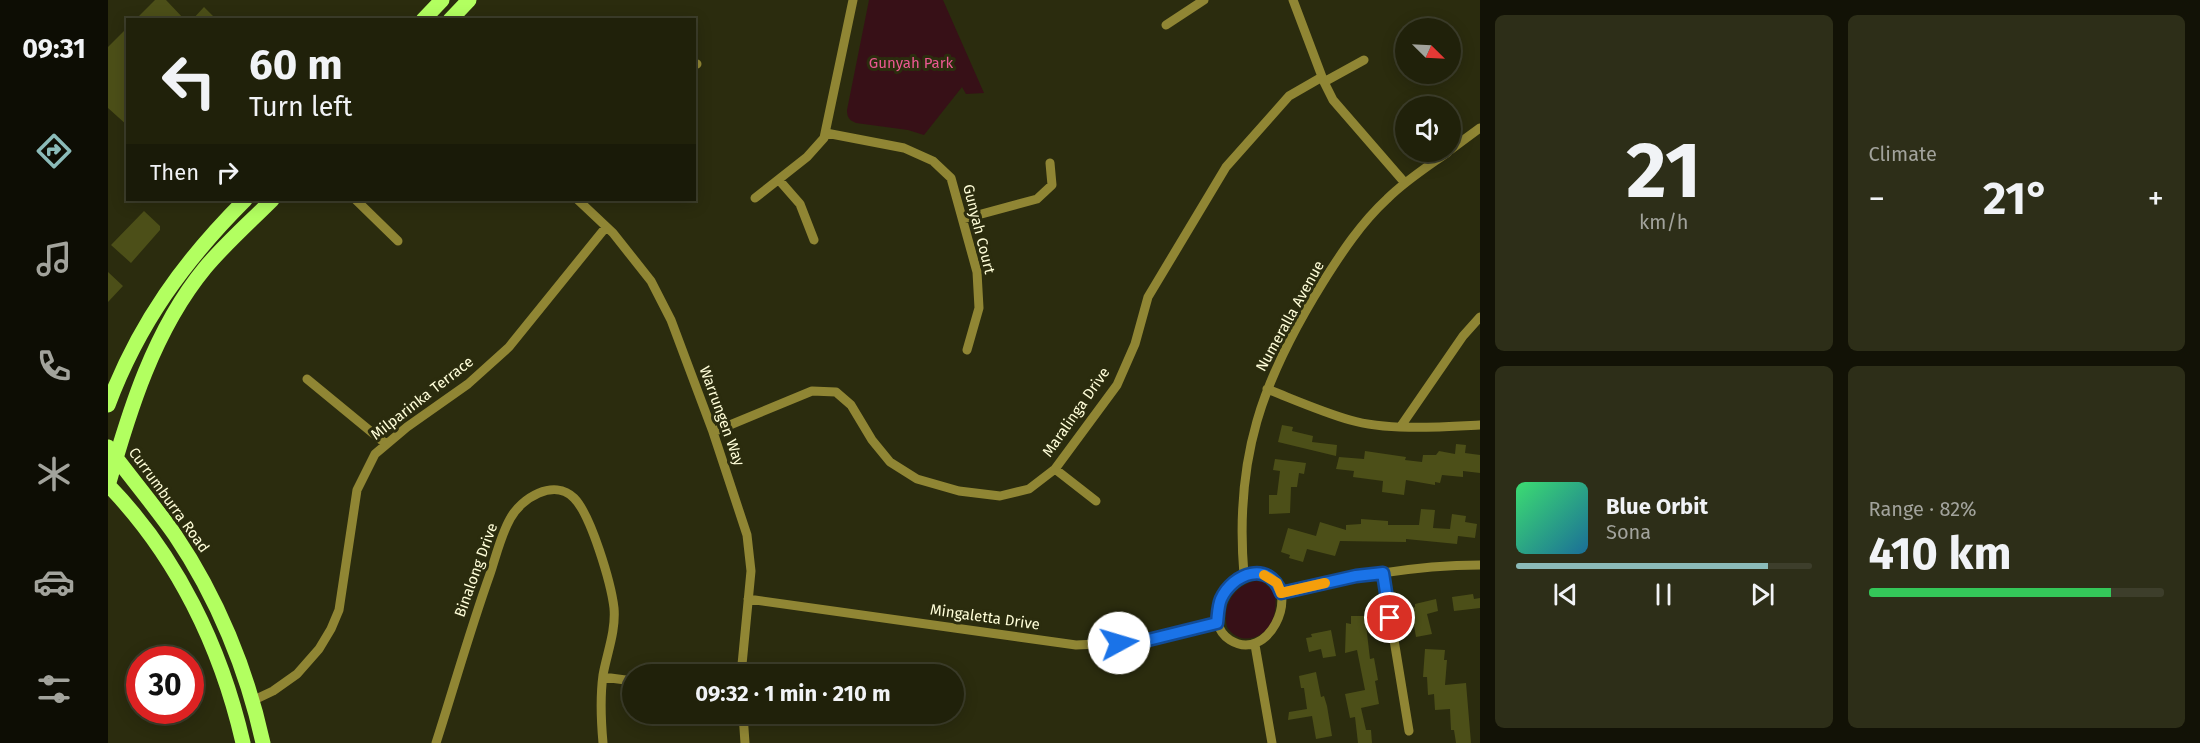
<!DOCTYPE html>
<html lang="en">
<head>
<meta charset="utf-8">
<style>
  :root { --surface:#20210a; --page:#2d2e18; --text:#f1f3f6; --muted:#a2a39c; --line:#3d3e2b; --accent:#8bbbb9 }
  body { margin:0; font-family:"Fira Sans",sans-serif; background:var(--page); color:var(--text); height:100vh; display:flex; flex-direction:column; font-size:22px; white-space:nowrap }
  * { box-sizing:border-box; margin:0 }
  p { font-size:20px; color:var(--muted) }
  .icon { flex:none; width:33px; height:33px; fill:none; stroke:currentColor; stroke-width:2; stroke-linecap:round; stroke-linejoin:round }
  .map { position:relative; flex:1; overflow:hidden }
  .sheet { display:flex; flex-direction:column; gap:15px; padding:15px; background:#121206; width:720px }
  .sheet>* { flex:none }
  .guide { position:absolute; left:18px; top:18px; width:570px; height:183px; border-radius:0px; box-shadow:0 3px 15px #0003,0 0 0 2px var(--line); background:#20210a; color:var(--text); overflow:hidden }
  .needle { width:39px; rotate:114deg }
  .buttons { position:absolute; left:1287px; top:18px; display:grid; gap:12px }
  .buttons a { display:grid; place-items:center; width:66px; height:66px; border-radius:50%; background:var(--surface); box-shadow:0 3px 15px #0003,0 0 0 2px var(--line); font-size:30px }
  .speed { position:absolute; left:18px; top:646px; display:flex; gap:12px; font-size:30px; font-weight:700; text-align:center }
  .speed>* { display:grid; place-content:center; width:78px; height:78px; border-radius:50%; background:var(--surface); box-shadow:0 3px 15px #0003,0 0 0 2px var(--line); line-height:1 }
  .speed .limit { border:9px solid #d22; background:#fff; color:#111 }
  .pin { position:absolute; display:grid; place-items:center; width:51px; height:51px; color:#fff; margin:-26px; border:3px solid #fff; border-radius:50%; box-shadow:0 2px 6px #0007 }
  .me { position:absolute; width:66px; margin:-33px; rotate:84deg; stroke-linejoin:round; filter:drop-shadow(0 0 4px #0008) }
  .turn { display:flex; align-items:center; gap:21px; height:126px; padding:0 24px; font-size:27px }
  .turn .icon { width:78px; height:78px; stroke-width:2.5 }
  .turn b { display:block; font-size:42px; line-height:51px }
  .then { display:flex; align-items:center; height:57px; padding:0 24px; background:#0003; gap:12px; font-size:22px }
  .big { font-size:45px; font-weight:700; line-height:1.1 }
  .sheet .tile { flex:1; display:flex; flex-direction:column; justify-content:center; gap:9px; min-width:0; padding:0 21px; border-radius:9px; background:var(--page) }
  .sheet .dial { align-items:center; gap:0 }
  .dial b { font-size:78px; line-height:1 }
  .song { display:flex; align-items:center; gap:18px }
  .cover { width:72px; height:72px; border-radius:9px; background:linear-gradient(135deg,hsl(140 70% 55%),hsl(200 70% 35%)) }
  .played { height:6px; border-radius:3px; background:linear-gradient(90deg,var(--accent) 85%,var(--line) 85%) }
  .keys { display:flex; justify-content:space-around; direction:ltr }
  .heat { display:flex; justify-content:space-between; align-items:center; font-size:33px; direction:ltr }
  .charge { height:9px; border-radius:4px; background:linear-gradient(90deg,#34c759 82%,var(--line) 0) }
  .sheet .tiles { flex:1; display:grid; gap:15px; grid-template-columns:repeat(2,1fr) }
  .trip { position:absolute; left:514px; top:664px; width:342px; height:60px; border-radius:30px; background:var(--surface); box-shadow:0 3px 15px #0003,0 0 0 2px var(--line); font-weight:700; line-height:60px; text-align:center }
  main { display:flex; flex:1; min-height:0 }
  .tabs { display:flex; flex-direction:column; width:108px; justify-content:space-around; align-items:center; background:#0d0d04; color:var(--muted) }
  .tabs .icon { width:42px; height:42px }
  .tabs .active { color:var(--accent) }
  .tabs b { font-size:27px; color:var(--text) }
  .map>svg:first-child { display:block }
  .green { fill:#371017 }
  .building { fill:#4c4f18 }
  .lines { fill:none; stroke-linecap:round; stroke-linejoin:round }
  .street { stroke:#908634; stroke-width:9 }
  .primary { stroke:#b2ff60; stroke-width:15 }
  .route-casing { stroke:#114b97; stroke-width:15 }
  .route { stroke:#1a73e8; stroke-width:10 }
  .slow { stroke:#f59e0b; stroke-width:10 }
  .labels { text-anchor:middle; stroke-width:6; stroke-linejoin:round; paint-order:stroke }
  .park-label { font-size:15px; fill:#ec5892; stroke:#2b2c0e }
  .street-label { font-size:15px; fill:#fffed9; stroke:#2b2c0e }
</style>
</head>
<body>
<main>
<nav class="tabs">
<b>09:31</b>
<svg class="icon active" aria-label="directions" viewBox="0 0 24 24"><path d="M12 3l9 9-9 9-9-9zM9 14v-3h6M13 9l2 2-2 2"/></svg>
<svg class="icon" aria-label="music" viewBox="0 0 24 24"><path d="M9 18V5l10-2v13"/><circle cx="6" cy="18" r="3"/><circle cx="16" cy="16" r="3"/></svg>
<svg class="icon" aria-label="phone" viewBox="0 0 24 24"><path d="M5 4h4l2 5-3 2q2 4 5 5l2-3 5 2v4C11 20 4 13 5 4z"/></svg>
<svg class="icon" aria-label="climate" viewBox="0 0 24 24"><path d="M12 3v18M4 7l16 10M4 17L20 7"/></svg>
<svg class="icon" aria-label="car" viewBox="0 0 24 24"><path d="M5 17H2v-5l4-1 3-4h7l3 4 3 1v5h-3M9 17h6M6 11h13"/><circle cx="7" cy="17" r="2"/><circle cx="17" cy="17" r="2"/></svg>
<svg class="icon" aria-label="filters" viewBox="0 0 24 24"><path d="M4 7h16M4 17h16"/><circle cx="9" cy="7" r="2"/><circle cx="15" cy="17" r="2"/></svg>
</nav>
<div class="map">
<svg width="1372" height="743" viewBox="0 0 1372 743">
  <rect width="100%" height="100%" fill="#2b2c0e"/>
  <path class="green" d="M 761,0 L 835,0 L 876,93 L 858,94 L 854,87 L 816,135 L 800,130 L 748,123 C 741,120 739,117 739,110 Z
    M 1147,581 L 1155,582 L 1167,593 C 1168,602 1168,612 1164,621 C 1155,640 1131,646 1119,627 C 1114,606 1126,586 1147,581 Z"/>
  <path class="building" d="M 47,0 L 58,0 L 77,20 L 27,20 Z
    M 96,7 L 109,20 L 84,20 Z
    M 20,27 L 20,126 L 0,108 L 0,47 Z
    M 36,211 L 52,226 L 52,230 L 23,263 L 3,245 Z
    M 0,272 L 15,286 L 0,302 Z
    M 1174,425 L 1185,427 L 1184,431 L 1205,436 L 1204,442 L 1229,445 L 1228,456 L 1170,442 Z
    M 1348,444 L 1358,445 L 1357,453 L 1372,455 L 1372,473 L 1355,471 L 1355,477 L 1334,475 L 1332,483 L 1327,482 L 1327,485 L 1298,480 L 1296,495 L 1274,492 L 1275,481 L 1245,477 L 1246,471 L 1228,469 L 1231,457 L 1256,459 L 1257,451 L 1298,457 L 1297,460 L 1314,462 L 1315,455 L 1328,455 L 1331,451 L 1347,454 Z
    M 1167,459 L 1198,463 L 1196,474 L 1191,473 L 1189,487 L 1183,487 L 1182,513 L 1161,514 L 1161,495 L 1169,495 L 1172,471 L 1165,470 Z
    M 1313,509 L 1327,510 L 1325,528 L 1342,529 L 1344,514 L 1358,516 L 1357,522 L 1369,524 L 1367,538 L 1350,536 L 1349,544 L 1298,539 L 1298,542 L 1232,541 L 1227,556 L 1199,549 L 1195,562 L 1181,558 L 1182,555 L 1173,552 L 1180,528 L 1208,536 L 1212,522 L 1238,530 L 1238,525 L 1253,524 L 1253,519 L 1280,521 L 1280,525 L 1311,525 Z
    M 1365,594 L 1366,599 L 1372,598 L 1372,608 L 1346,611 L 1344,597 Z
    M 1328,599 L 1330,611 L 1319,614 L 1324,634 L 1308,637 L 1303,608 L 1307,607 L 1307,604 Z
    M 1243,616 L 1257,616 L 1262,659 L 1266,658 L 1270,680 L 1267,681 L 1271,704 L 1253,708 L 1258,730 L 1263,730 L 1264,743 L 1250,743 L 1247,717 L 1242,718 L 1237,694 L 1257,690 L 1249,650 L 1237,653 L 1238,623 L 1243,624 Z
    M 1223,630 L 1228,656 L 1215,658 L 1213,649 L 1201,652 L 1198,638 L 1204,637 L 1203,634 Z
    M 1317,649 L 1337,650 L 1336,660 L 1339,660 L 1337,685 L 1358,683 L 1363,743 L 1348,743 L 1346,730 L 1343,730 L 1342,709 L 1327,710 L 1326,694 L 1320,695 L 1319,677 L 1315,677 Z
    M 1208,672 L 1213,697 L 1216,696 L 1219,706 L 1224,736 L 1208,739 L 1204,716 L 1180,720 L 1181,712 L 1199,709 L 1196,688 L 1193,688 L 1191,676 Z"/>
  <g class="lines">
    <path class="street" d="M 1185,0 L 1216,82 L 1225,100 L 1297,183
      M 1058,25 L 1096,0
      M 586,64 L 589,64
      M 1216,82 L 1256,60
      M 718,133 L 796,148 L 825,161 L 843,178 L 869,272 L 871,308 L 859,350
      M 1342,150 L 1372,128
      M 671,180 L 692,204 L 706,240
      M 647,198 L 699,157 L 716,138 L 745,0
      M 248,200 L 290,241
      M 470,200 L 505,233 L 543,281 L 563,320 L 605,432 L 639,535 L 643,571 L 633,675
      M 855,219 L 929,199 L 944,185 L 942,163
      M 199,379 L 278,444
      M 1159,389 C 1187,400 1214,412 1242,420 C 1279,431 1333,427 1372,425
      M 1293,426 L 1355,336 L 1372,317
      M 605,432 L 704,391 L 728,392 L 743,405 L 764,440 L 782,462 L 809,479 L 851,491 L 892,496 L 921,489 L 947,469 L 1009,385 L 1027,344 L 1040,297 L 1118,167 L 1181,96 L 1214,77
      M 947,469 L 988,501
      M 1144,573 C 1150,574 1157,574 1162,577 C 1192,594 1160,664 1122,640 C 1094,622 1117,578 1144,573 Z
      M 1275,573 L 1301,731
      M 1136,575 C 1126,458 1154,380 1215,282 C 1234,252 1253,223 1279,199 C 1297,181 1319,167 1340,152
      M 1173,593 C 1239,578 1304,565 1372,565
      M 640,599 L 968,645 L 1032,642 L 1109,623
      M 1147,645 L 1164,743
      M 495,677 L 525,681
      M 144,701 L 165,691 L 189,674 L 211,649 L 223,629 L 231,610 L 249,490 L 267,454 L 299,427 L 360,384 L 401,347 L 498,227
      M 635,714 L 637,743
      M 328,743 C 346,687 362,630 382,574 C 388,556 393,535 402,519 C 413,498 446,478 466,498 C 483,515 503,583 506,608 C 508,631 499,653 495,675 C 492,697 493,721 495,743"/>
    <path class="primary" d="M 315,20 L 334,0
      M 342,20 L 361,0
      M 0,405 C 31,323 76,261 137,200
      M 0,447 C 22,477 46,505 67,535 C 109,597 139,670 155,743
      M 0,485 C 69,556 113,647 135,743
      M 0,486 C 21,411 46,330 97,268 C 117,244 142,222 164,200"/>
  </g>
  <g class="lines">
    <defs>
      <path id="route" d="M 1011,643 L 1032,642 L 1109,623 C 1110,615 1110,606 1113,599 C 1125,573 1161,560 1173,593 L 1248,576 L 1275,573 L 1282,618"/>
    </defs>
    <use href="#route" class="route-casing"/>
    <use href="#route" class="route"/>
    <path class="slow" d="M 1156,575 L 1169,583 L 1173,593 L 1217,583"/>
  </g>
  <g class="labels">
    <g class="park-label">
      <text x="803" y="68">Gunyah Park</text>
    </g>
    <g class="street-label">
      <text transform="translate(871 229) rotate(76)" y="5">Gunyah Court</text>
      <text transform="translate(1182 316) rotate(-61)" y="5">Numeralla Avenue</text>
      <text transform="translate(314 398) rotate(-38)" y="5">Milparinka Terrace</text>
      <text transform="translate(968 412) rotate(-55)" y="5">Maralinga Drive</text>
      <text transform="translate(614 416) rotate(70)" y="5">Warrungen Way</text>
      <text transform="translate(61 500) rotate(54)" y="5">Currumburra Road</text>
      <text transform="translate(368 570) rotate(-70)" y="5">Binalong Drive</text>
      <text transform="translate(877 617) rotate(8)" y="5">Mingaletta Drive</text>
    </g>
  </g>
</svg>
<div class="buttons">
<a><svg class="needle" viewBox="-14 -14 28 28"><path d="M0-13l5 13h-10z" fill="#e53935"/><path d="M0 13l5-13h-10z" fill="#a2a39c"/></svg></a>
<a><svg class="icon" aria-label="sound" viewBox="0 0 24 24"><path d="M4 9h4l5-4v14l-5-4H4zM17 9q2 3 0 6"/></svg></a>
</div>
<div class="speed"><div class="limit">30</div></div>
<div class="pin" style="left:1282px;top:618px;background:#d93025"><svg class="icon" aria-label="arrive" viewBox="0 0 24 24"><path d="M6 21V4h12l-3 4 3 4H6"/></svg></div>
<svg class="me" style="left:1011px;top:643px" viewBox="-20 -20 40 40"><circle r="19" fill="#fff"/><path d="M0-13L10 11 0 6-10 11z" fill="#1a73e8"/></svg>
<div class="trip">09:32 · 1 min · 210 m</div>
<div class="guide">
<div class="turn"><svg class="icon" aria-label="left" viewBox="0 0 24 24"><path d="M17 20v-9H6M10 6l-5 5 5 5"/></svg><div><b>60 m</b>Turn left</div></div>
<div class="then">Then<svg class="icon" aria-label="right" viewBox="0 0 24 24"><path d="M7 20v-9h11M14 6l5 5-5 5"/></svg></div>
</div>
</div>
<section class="sheet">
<div class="tiles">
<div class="tile dial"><b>21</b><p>km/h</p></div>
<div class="tile"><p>Climate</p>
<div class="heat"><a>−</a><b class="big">21°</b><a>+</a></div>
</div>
<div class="tile">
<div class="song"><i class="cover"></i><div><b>Blue Orbit</b><p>Sona</p></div></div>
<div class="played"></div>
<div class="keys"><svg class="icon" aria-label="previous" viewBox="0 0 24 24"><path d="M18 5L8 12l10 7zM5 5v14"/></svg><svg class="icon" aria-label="pause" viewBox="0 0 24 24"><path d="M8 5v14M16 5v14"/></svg><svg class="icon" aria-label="next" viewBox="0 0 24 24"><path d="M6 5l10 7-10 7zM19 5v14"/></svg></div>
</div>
<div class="tile"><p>Range · 82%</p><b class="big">410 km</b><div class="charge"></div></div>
</div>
</section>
</main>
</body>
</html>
